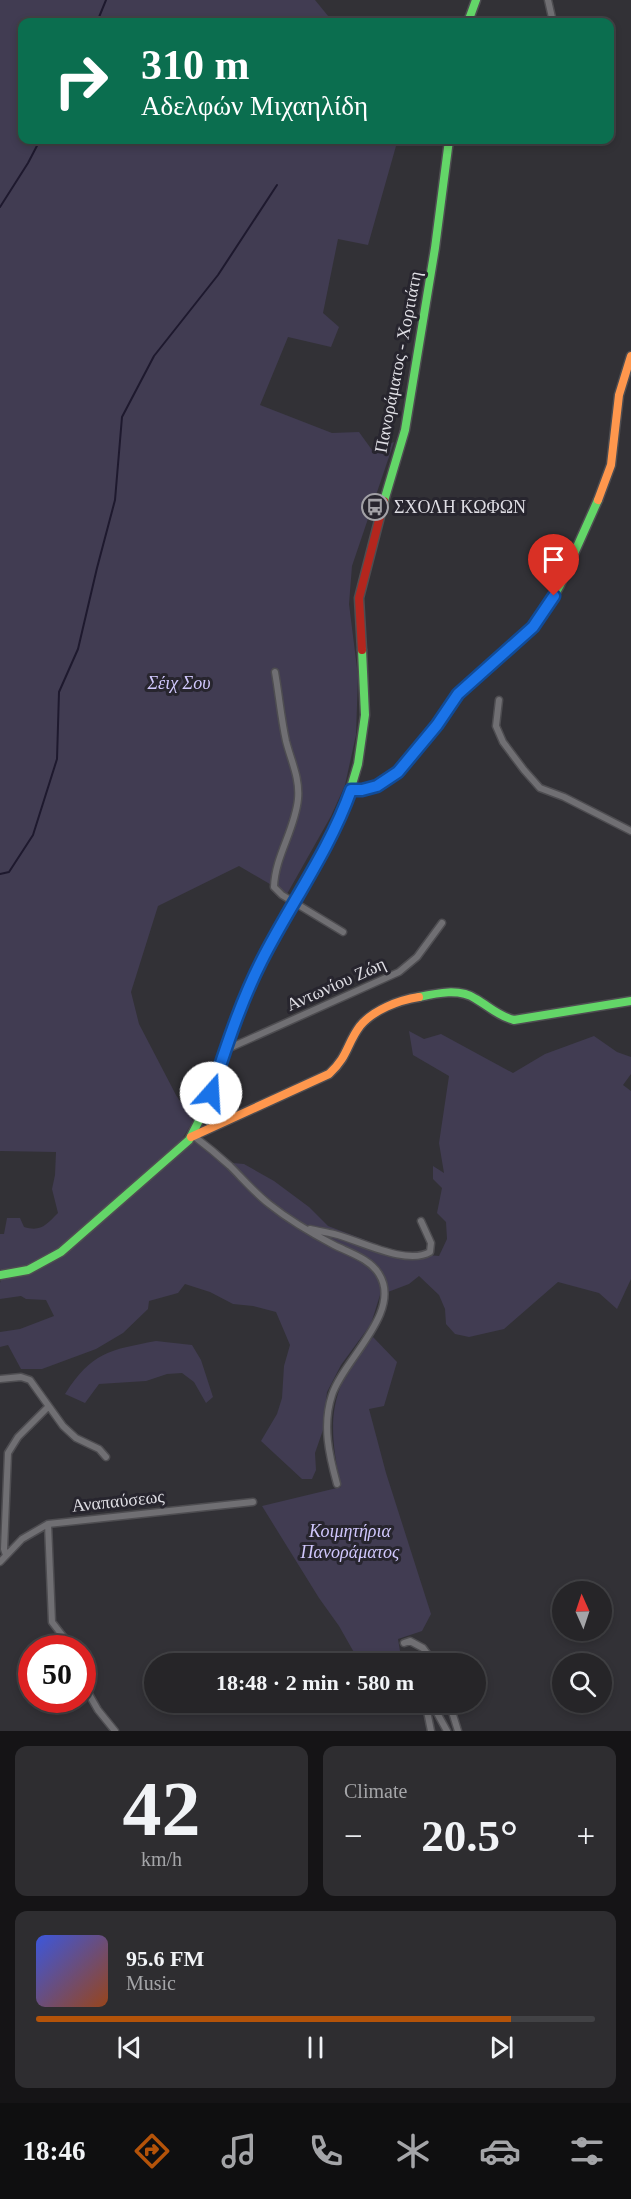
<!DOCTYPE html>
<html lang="en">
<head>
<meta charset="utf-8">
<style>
  :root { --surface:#262528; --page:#2e2d30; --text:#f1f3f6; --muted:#a4a5a8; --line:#424245; --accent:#b45309 }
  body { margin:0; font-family:Georgia,serif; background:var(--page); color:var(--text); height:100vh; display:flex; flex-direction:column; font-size:22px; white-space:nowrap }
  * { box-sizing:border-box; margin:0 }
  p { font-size:20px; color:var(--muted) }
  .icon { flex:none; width:33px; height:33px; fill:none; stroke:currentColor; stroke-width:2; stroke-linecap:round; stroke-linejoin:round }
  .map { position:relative; height:1731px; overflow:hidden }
  .drawer { display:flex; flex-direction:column; gap:15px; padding:15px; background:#151416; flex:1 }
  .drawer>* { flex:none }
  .top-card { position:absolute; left:18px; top:18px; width:596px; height:126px; border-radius:12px; box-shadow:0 3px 9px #0003,0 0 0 2px var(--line); background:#0b6e4f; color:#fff; overflow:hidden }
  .needle { width:39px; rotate:357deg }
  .fabs { position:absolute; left:552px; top:1581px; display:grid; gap:12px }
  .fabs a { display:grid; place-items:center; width:60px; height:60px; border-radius:50%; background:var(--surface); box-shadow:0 3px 9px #0003,0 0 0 2px var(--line); font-size:30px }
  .speed { position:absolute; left:18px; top:1635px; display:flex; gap:12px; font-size:30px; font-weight:700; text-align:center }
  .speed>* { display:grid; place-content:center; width:78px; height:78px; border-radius:50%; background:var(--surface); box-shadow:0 3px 9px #0003,0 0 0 2px var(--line); line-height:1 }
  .speed .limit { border:9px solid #d22; background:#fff; color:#111 }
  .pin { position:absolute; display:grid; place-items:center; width:51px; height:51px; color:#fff; margin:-62px -26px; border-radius:50% 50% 50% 0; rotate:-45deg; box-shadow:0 0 6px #0007 }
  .pin .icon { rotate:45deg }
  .me { position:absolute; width:66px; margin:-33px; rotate:19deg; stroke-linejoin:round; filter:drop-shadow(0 0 4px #0008) }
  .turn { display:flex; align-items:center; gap:21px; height:126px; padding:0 24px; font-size:27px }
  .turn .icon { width:78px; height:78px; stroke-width:2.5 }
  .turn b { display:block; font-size:42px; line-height:51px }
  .big { font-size:45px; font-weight:700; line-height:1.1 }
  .drawer .tile { flex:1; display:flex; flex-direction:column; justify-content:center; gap:9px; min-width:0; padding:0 21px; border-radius:12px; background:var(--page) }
  .drawer .dial { align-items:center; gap:0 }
  .dial b { font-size:78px; line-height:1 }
  .song { display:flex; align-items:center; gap:18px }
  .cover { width:72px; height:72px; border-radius:9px; background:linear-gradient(135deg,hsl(230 70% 55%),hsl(20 70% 35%)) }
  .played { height:6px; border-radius:3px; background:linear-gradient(90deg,var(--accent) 85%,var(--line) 85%) }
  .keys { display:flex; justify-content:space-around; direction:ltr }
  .heat { display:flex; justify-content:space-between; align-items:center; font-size:33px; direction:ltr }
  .drawer .tiles { flex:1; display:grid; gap:15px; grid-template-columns:1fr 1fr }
  .tile:last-child { grid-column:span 2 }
  .trip { position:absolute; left:144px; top:1653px; width:342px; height:60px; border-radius:30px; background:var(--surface); box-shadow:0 3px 9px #0003,0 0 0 2px var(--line); font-weight:700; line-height:60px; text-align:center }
  .dock { display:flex; height:96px; justify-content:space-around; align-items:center; background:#0f0f10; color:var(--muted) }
  .dock .icon { width:42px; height:42px }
  .dock .selected { color:var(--accent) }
  .dock b { font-size:27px; color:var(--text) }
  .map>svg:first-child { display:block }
  .green { fill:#413c52 }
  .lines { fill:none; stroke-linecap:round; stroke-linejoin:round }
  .stream { stroke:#1e192e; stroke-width:2 }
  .street-casing { stroke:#4e4d51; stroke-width:9 }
  .fast-casing { stroke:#4e4d51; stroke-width:11 }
  .slow-casing { stroke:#4e4d51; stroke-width:11 }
  .jam-casing { stroke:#4e4d51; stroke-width:11 }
  .street { stroke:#706f73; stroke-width:6 }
  .fast { stroke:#63d668; stroke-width:8 }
  .slow { stroke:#ff974d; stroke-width:8 }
  .jam { stroke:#b3261e; stroke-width:8 }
  .route-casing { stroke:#114b97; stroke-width:15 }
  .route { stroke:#1a73e8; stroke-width:10 }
  .labels { text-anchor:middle; stroke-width:6; stroke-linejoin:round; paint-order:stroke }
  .street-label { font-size:18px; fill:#dedde3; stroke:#27252e }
  .poi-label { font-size:18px; fill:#dedde3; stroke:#27252e; text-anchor:start }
  .park-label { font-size:18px; font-style:italic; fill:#d0c7fc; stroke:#27252e }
</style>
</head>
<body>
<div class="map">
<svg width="631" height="1731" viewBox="0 0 631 1731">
  <rect width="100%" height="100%" fill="#323136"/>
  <path class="green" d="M 0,0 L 315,0 L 333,22 L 22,22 L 22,140 L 382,140 L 396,146 L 368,245 L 338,239 L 323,313 L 339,327 L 331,347 L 288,337 L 260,405 L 332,433 L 359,432 L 372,450 L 394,442 L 352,566 L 349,604 L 358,676 L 356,735 L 345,785 L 331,816 L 287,894 L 239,866 L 158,906 L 131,992 L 139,1024 L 176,1095 L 193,1121 L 181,1141 L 198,1142 L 221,1162 L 244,1164 L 274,1181 L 309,1207 L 328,1226 L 384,1247 L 407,1253 L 439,1256 L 447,1239 L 446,1222 L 437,1213 L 442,1188 L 433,1179 L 433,1166 L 444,1173 L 439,1143 L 449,1076 L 413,1055 L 409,1031 L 424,1039 L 441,1034 L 513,1073 L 545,1054 L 594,1036 L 617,1052 L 631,1057 L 631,1074 L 623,1085 L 631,1091 L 631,1279 L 617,1309 L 599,1293 L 558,1282 L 504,1329 L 469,1337 L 455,1334 L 446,1324 L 445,1309 L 439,1295 L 419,1276 L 409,1284 L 380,1295 L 371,1324 L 341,1365 L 327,1392 L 323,1430 L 315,1453 L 316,1470 L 312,1479 L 302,1479 L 261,1441 L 277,1414 L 282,1398 L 284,1366 L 290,1345 L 276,1312 L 253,1306 L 233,1304 L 210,1292 L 185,1284 L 178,1293 L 149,1301 L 148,1309 L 123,1333 L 96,1349 L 42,1369 L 21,1369 L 8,1345 L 0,1347 L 0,1332 L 20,1329 L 54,1316 L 46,1300 L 26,1299 L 21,1296 L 0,1299 L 0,1283 L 3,1271 L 0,1269 L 0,1234 L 4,1234 L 7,1218 L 20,1218 L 24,1227 C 41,1232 46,1225 58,1213 L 52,1189 L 55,1175 L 56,1152 L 0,1151 Z
    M 373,1337 L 397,1362 L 384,1406 L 369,1409 L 386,1473 L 431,1614 L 422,1631 L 398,1639 L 402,1663 L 360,1663 L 339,1626 L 319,1598 L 262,1506 L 341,1487 C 327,1422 328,1388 373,1337 Z
    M 156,1341 L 192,1345 L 201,1360 L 213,1397 L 206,1403 L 194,1382 L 182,1373 L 167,1374 L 146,1381 L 99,1384 L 85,1403 L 65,1394 C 92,1352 109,1350 156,1341 Z"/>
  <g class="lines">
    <path class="stream" d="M 97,22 L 106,0
      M 0,207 L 28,163 L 40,140
      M 0,874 L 9,872 L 33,835 L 57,759 L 59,692 L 78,649 L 97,568 L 115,500 L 122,417 L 154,356 L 218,275 L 277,185"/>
    <defs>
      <path id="street" d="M 548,0 L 553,22
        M 275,672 C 279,695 281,718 286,741 C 291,761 300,778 298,799 C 295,830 275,856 274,887 L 282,895 L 343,932
        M 499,700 L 496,726 L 503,742 L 524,770 L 540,788 L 564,797 L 631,831
        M 225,1050 L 399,972 L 417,957 L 442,923
        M 191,1137 L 195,1137 C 207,1146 219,1156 230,1166 C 243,1179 255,1193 269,1204 C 289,1220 311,1233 334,1245 C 350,1253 370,1259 379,1274 C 403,1312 343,1360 332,1395 C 322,1425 329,1455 337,1484
        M 310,1229 C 318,1231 326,1232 334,1234 C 359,1240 406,1266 430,1252 L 431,1243 L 421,1221
        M 0,1379 L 21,1377 L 30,1380 L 63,1426 L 76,1438 L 99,1449 L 106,1457
        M 48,1524 L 52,1622 L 72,1648
        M 6,1555 L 4,1549 L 8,1453 L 18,1437 L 48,1407
        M 0,1562 L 22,1539 L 48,1524 L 253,1502
        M 404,1643 L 410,1641 L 423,1648 L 435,1664
        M 82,1682 L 98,1710 L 115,1731
        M 429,1702 L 427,1711 L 431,1731
        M 431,1702 L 447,1731
        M 449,1702 L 458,1731"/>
      <path id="fast" d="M 468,22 L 476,0
        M 384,501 L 405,430 L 435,248 L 449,140
        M 351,790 L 362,790 L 377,786 L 398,772 L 437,725 L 457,694 L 533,627 L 548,607 L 560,585 L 598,500
        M 419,997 C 437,993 460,988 476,999 C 490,1007 498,1016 514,1020 L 631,1001
        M 0,1275 L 28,1270 L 61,1252 L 189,1140 L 205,1109 L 236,1019 L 257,970 L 318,861 L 347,801 L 358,764 L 365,715 L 362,650"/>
      <path id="slow" d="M 598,500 L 611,465 L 619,395 L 631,356
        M 191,1137 L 329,1074 C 348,1057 347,1043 360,1026 C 373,1010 399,1000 419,997"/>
      <path id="jam" d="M 362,650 L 359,598 L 384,501"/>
    </defs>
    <use href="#street" class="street-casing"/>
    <use href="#fast" class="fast-casing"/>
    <use href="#slow" class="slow-casing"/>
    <use href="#jam" class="jam-casing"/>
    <use href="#street" class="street"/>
    <use href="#fast" class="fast"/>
    <use href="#slow" class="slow"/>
    <use href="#jam" class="jam"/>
  </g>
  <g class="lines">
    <defs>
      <path id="route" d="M 211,1093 C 226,1048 240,1003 262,960 C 291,903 329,851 351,790 L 362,790 L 377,786 L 398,772 L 437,725 L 458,694 L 533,627 L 554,596"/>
    </defs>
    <use href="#route" class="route-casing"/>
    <use href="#route" class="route"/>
  </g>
  <defs>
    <symbol id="bus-ring" viewBox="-11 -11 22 22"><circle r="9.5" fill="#27252e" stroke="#a2a1a6" stroke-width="1.5"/><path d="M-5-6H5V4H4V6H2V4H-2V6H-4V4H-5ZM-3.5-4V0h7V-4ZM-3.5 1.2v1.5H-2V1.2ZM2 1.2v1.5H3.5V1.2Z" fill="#a2a1a6"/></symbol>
  </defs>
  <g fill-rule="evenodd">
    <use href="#bus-ring" x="360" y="492" width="30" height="30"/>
  </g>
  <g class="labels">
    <g class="street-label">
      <text transform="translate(398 362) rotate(-79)" y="6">Πανοράματος - Χορτιάτη</text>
      <text transform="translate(336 984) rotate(-24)" y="6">Αντωνίου Ζώη</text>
      <text transform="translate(118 1501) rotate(-6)" y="6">Αναπαύσεως</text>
    </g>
    <g class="poi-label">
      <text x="394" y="513">ΣΧΟΛΗ ΚΩΦΩΝ</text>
    </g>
    <g class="park-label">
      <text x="179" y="689">Σέιχ Σου</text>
      <text x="350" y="1537">Κοιμητήρια<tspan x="350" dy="21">Πανοράματος</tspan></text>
    </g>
  </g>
</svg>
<div class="fabs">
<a><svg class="needle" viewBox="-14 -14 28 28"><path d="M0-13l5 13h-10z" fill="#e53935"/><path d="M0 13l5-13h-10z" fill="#a4a5a8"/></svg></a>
<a><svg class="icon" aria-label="search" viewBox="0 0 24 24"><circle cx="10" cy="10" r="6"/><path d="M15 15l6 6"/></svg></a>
</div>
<div class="speed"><div class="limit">50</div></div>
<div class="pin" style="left:554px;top:596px;background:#d93025"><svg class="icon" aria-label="arrive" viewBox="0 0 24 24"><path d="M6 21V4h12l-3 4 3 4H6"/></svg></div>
<svg class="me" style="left:211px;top:1093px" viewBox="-20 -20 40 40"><circle r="19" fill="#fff"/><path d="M0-13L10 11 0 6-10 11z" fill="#1a73e8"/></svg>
<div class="trip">18:48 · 2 min · 580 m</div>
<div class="top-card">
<div class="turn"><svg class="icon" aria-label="right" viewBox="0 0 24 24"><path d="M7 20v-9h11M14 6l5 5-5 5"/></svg><div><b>310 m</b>Αδελφών Μιχαηλίδη</div></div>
</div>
</div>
<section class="drawer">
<div class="tiles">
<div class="tile dial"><b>42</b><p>km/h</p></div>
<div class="tile"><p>Climate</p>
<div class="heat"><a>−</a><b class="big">20.5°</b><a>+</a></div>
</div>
<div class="tile">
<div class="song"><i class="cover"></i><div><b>95.6 FM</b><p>Music</p></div></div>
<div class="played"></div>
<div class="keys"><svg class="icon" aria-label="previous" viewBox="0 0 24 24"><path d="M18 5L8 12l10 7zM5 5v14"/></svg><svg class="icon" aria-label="pause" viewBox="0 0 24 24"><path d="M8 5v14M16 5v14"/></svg><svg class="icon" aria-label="next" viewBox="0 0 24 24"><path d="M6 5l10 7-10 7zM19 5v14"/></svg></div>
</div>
</div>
</section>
<nav class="dock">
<b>18:46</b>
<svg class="icon selected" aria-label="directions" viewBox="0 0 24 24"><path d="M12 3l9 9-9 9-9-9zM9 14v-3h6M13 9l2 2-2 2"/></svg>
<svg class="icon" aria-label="music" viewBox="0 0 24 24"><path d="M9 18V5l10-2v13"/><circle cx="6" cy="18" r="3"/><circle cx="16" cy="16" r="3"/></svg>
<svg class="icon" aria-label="phone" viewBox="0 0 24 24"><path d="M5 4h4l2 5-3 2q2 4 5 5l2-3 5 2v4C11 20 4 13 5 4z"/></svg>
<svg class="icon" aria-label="climate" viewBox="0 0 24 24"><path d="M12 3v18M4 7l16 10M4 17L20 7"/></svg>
<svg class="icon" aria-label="car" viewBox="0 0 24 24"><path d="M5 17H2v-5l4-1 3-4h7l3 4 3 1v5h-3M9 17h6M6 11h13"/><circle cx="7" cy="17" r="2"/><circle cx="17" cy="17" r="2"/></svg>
<svg class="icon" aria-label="filters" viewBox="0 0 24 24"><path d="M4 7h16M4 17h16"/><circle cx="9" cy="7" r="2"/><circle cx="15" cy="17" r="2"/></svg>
</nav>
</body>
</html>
